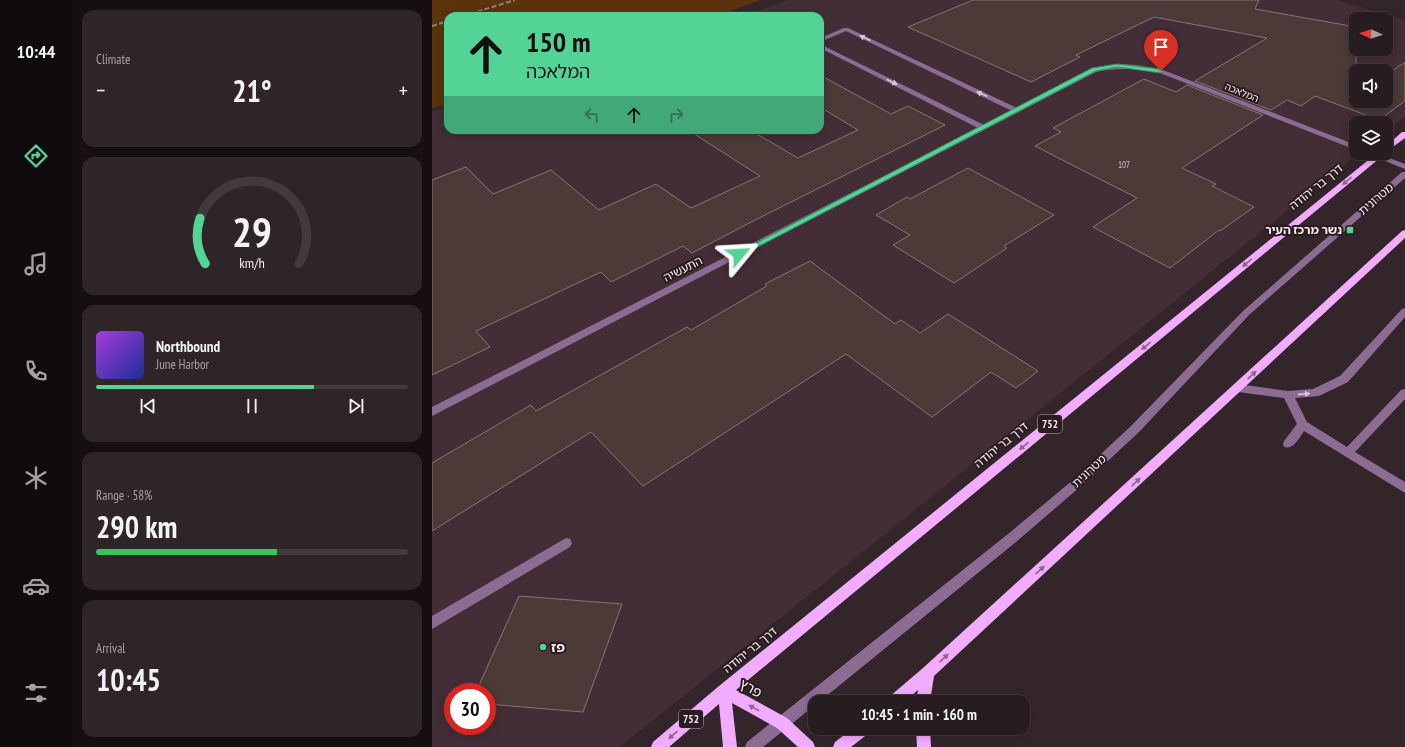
<!DOCTYPE html>
<html lang="en">
<head>
<meta charset="utf-8">
<style>
  :root { --surface:#271c20; --page:#2f2529; --text:#f1f3f6; --muted:#a4a1a5; --line:#433a3e; --accent:#53d396 }
  body { margin:0; font-family:"PT Sans Narrow","Noto Sans Hebrew",sans-serif; background:var(--page); color:var(--text); height:100vh; display:flex; flex-direction:column; font-size:15px; white-space:nowrap }
  * { box-sizing:border-box; margin:0 }
  p { font-size:13px; color:var(--muted) }
  .icon { flex:none; width:22px; height:22px; fill:none; stroke:currentColor; stroke-width:2; stroke-linecap:round; stroke-linejoin:round }
  .map { position:relative; flex:1; overflow:hidden }
  .panel { display:flex; flex-direction:column; gap:10px; padding:10px; background:#150f12; width:360px }
  .panel>* { flex:none }
  .hud { position:absolute; left:12px; top:12px; width:380px; height:122px; border-radius:12px; box-shadow:0 2px 10px #0003,0 0 0 1px var(--line); background:#53d396; color:#111; overflow:hidden }
  .needle { width:26px; rotate:274deg }
  .controls { position:absolute; left:917px; top:12px; display:grid; gap:8px }
  .controls a { display:grid; place-items:center; width:44px; height:44px; border-radius:8px; background:var(--surface); box-shadow:0 2px 10px #0003,0 0 0 1px var(--line); font-size:20px }
  .speed { position:absolute; left:12px; top:683px; display:flex; gap:8px; font-size:20px; font-weight:700; text-align:center }
  .speed>* { display:grid; place-content:center; width:52px; height:52px; border-radius:50%; background:var(--surface); box-shadow:0 2px 10px #0003,0 0 0 1px var(--line); line-height:1 }
  .speed .limit { border:6px solid #d22; background:#fff; color:#111 }
  .pin { position:absolute; display:grid; place-items:center; width:34px; height:34px; color:#fff; margin:-41px -17px; border-radius:50% 50% 50% 0; rotate:-45deg; box-shadow:0 0 4px #0007 }
  .pin .icon { rotate:45deg }
  .me { position:absolute; width:44px; margin:-22px; rotate:63deg; stroke-linejoin:round; filter:drop-shadow(0 0 3px #0008) }
  .turn { display:flex; align-items:center; gap:14px; height:84px; padding:0 16px; font-size:18px }
  .turn .icon { width:52px; height:52px; stroke-width:2.5 }
  .turn b { display:block; font-size:28px; line-height:34px }
  .lanes { display:flex; align-items:center; height:38px; padding:0 16px; background:#0003; justify-content:center; gap:20px; direction:ltr }
  .lanes .off { opacity:.35 }
  .big { font-size:30px; font-weight:700; line-height:1.1 }
  .panel .tile { flex:1; display:flex; flex-direction:column; justify-content:center; gap:6px; min-width:0; padding:0 14px; border-radius:12px; background:var(--page) }
  .panel .dial { align-items:center; gap:0 }
  .dial svg { height:104px; overflow:visible; fill:none; stroke:var(--line); stroke-width:7; stroke-linecap:round; text-anchor:middle }
  .dial text { fill:var(--text); stroke:none }
  .song { display:flex; align-items:center; gap:12px }
  .cover { width:48px; height:48px; border-radius:6px; background:linear-gradient(135deg,hsl(280 70% 55%),hsl(230 70% 35%)) }
  .played { height:4px; border-radius:2px; background:linear-gradient(90deg,var(--accent) 70%,var(--line) 70%) }
  .keys { display:flex; justify-content:space-around; direction:ltr }
  .heat { display:flex; justify-content:space-between; align-items:center; font-size:22px; direction:ltr }
  .charge { height:6px; border-radius:3px; background:linear-gradient(90deg,#34c759 58%,var(--line) 0) }
  .trip { position:absolute; left:376px; top:695px; width:222px; height:40px; border-radius:12px; background:var(--surface); box-shadow:0 2px 10px #0003,0 0 0 1px var(--line); font-weight:700; line-height:40px; text-align:center }
  main { display:flex; flex:1; min-height:0 }
  .dock { display:flex; flex-direction:column; width:72px; justify-content:space-around; align-items:center; background:#100b0d; color:var(--muted) }
  .dock .icon { width:28px; height:28px }
  .dock .selected { color:var(--accent) }
  .dock b { font-size:18px; color:var(--text) }
  .map>svg:first-child { display:block }
  .built { fill:#432d36; fill-rule:evenodd }
  .green { fill:#5b340c }
  .building { fill:#4b3a37; stroke:#897573 }
  .lines { fill:none; stroke-linecap:round; stroke-linejoin:round }
  .minor { fill:#8d6c93; fill-rule:evenodd }
  .major { fill:#f2acfd; fill-rule:evenodd }
  .rail { stroke:#8e8186; stroke-width:2; stroke-dasharray:5 2.5; stroke-linecap:butt }
  .oneway { fill:#d7c6d4 }
  .oneway2 { fill:#8e648f }
  .route { fill:#53d396; stroke:#368962 }
  .poi-dot { fill:#53d396; stroke:#2a1c21; stroke-width:1.5 }
  .labels { text-anchor:middle; stroke-width:4; stroke-linejoin:round; paint-order:stroke }
  .far-number-label { font-size:9px; fill:#ccc0c2 }
  .far-street-label { font-size:10px; fill:#f7ecf0; stroke:#2a1c21 }
  .shield { fill:#2a1c21; stroke:#baaeb2; stroke-width:1 }
  .shield-label { font-size:11px; font-weight:bold; fill:#f7ecf0 }
  .street-label { font-size:12px; fill:#f7ecf0; stroke:#2a1c21 }
  .poi-label { font-size:12px; font-weight:bold; fill:#f7ecf0; stroke:#2a1c21; text-anchor:end }
  .near-poi-label { font-size:14px; font-weight:bold; fill:#f7ecf0; stroke:#2a1c21; text-anchor:start }
  .near-street-label { font-size:14px; fill:#f7ecf0; stroke:#2a1c21 }
</style>
</head>
<body>
<main>
<nav class="dock">
<b>10:44</b>
<svg class="icon selected" aria-label="directions" viewBox="0 0 24 24"><path d="M12 3l9 9-9 9-9-9zM9 14v-3h6M13 9l2 2-2 2"/></svg>
<svg class="icon" aria-label="music" viewBox="0 0 24 24"><path d="M9 18V5l10-2v13"/><circle cx="6" cy="18" r="3"/><circle cx="16" cy="16" r="3"/></svg>
<svg class="icon" aria-label="phone" viewBox="0 0 24 24"><path d="M5 4h4l2 5-3 2q2 4 5 5l2-3 5 2v4C11 20 4 13 5 4z"/></svg>
<svg class="icon" aria-label="climate" viewBox="0 0 24 24"><path d="M12 3v18M4 7l16 10M4 17L20 7"/></svg>
<svg class="icon" aria-label="car" viewBox="0 0 24 24"><path d="M5 17H2v-5l4-1 3-4h7l3 4 3 1v5h-3M9 17h6M6 11h13"/><circle cx="7" cy="17" r="2"/><circle cx="17" cy="17" r="2"/></svg>
<svg class="icon" aria-label="filters" viewBox="0 0 24 24"><path d="M4 7h16M4 17h16"/><circle cx="9" cy="7" r="2"/><circle cx="15" cy="17" r="2"/></svg>
</nav>
<section class="panel">
<div class="tile"><p>Climate</p>
<div class="heat"><a>−</a><b class="big">21°</b><a>+</a></div>
</div>
<div class="tile dial"><svg viewBox="0 0 100 80">
<path d="M14 69A42 42 0 1 1 86 69"/>
<path d="M14 69A42 42 0 0 1 10 34" stroke="#53d396"/>
<text x="50" y="56" font-size="32" font-weight="700">29</text>
<text x="50" y="72" font-size="11">km/h</text>
</svg></div>
<div class="tile">
<div class="song"><i class="cover"></i><div><b>Northbound</b><p>June Harbor</p></div></div>
<div class="played"></div>
<div class="keys"><svg class="icon" aria-label="previous" viewBox="0 0 24 24"><path d="M18 5L8 12l10 7zM5 5v14"/></svg><svg class="icon" aria-label="pause" viewBox="0 0 24 24"><path d="M8 5v14M16 5v14"/></svg><svg class="icon" aria-label="next" viewBox="0 0 24 24"><path d="M6 5l10 7-10 7zM19 5v14"/></svg></div>
</div>
<div class="tile"><p>Range · 58%</p><b class="big">290 km</b><div class="charge"></div></div>
<div class="tile"><p>Arrival</p><b class="big">10:45</b></div>
</section>
<div class="map">
<svg width="973" height="747" viewBox="0 0 973 747">
  <rect width="100%" height="100%" fill="#34252b"/>
  <path class="built" d="M 356,0 L 904,0 L 973,20 L 973,116 L 954,131 L 954,123 L 924,123 L 924,153 L 927,153 L 188,747 L 0,747 L 0,111 L 16,108 L 16,130 L 388,130 L 388,16 L 311,16 ZM 924,19 L 954,19 L 954,49 L 924,49 ZM 924,71 L 954,71 L 954,101 L 924,101 ZM 21,692 L 55,692 L 55,726 L 21,726 Z"/>
  <path class="green" d="M 0,0 L 329,0 L 284,16 L 16,16 L 16,104 L 0,108 Z"/>
  <path class="building" d="M 541,0 L 827,0 L 823,9 L 924,27 L 924,101 L 954,101 L 954,75 L 973,62 L 973,101 L 947,120 L 883,96 L 869,106 L 855,100 L 839,110 L 763,81 L 835,38 L 722,17 L 644,55 L 648,57 L 599,82 L 476,27 Z
    M 388,75 L 459,114 L 476,106 L 513,125 L 327,218 L 260,253 L 251,246 L 179,282 L 169,272 L 44,331 L 58,347 L 0,375 L 0,180 L 34,167 L 61,194 L 119,170 L 167,210 L 224,184 L 259,208 L 328,176 L 256,130 L 318,130 L 366,158 L 426,130 L 388,107 Z
    M 712,79 L 744,92 L 755,85 L 831,115 L 750,168 L 784,184 L 780,186 L 822,207 L 788,231 L 787,230 L 738,268 L 661,227 L 705,198 L 603,146 L 629,132 L 621,128 Z
    M 536,168 L 622,215 L 572,246 L 575,248 L 522,283 L 461,245 L 478,235 L 444,215 L 475,197 L 478,199 Z
    M 378,261 L 463,324 L 469,320 L 488,333 L 516,314 L 606,371 L 584,388 L 559,372 L 500,417 L 414,354 L 211,486 L 159,432 L 0,531 L 0,463 L 99,405 L 104,411 L 255,327 L 259,330 L 335,286 L 333,284 Z
    M 87,596 L 190,604 L 151,712 L 55,704 L 55,692 L 44,692 Z"/>
  <g class="lines">
    <path class="minor" d="M 412,28 L 416,28 L 585,108 L 660,69 L 685,64 L 705,65 L 731,70 L 924,145 L 924,150 L 728,73 C 703,69 688,67 664,72 L 0,416 L 0,407 L 546,128 L 388,48 L 388,44 L 552,125 L 580,111 L 414,31 L 388,42 L 388,38 Z
      M 933,153 L 944,153 L 973,164 L 973,169 Z
      M 970,172 L 973,172 L 973,178 L 817,315 L 707,432 L 649,486 L 584,542 L 387,702 L 383,702 L 383,705 L 331,747 L 313,747 L 315,742 L 576,534 L 641,480 L 699,426 L 811,311 Z
      M 973,308 L 973,317 L 916,382 L 887,396 L 863,398 L 875,422 L 915,447 L 969,390 L 973,389 L 973,399 L 923,452 L 973,482 L 973,493 L 872,431 C 867,438 862,450 852,447 L 851,444 L 852,441 L 865,424 L 852,398 L 806,392 L 802,391 L 801,388 L 802,385 L 806,384 L 856,391 L 881,389 L 908,376 L 970,309 Z
      M 134,538 L 138,539 L 140,543 L 138,547 L 0,629 L 0,616 Z"/>
    <path class="major" d="M 970,132 L 973,132 L 973,138 L 954,152 L 954,146 Z
      M 945,153 L 954,153 L 304,690 L 355,718 L 381,742 L 383,747 L 366,747 L 345,728 L 300,703 L 305,747 L 291,747 L 287,704 L 237,747 L 219,747 L 221,742 L 287,686 Z
      M 973,230 L 973,238 L 502,676 L 498,702 L 484,702 L 486,690 L 472,702 L 455,702 L 457,697 L 491,668 L 970,231 Z
      M 421,728 L 439,728 L 437,733 L 419,747 L 401,747 L 403,742 Z
      M 484,728 L 498,728 L 499,747 L 485,747 Z"/>
    <path class="rail" d="M 31,16 L 83,0
      M 0,26 L 16,21"/>
  </g>
  <defs><path id="oneway-solid" d="M-6-.8H1V-3.2L6.5 0L1 3.2V.8H-6Z"/></defs>
  <g class="oneway">
    <use href="#oneway-solid" transform="translate(433 38) rotate(-155)"/>
    <use href="#oneway-solid" transform="translate(460 82) rotate(27)"/>
    <use href="#oneway-solid" transform="translate(550 94) rotate(-155)"/>
    <use href="#oneway-solid" transform="translate(872 394) rotate(-4)"/>
  </g>
  <g class="oneway2">
    <use href="#oneway-solid" transform="translate(915 181) rotate(141)"/>
    <use href="#oneway-solid" transform="translate(815 263) rotate(141)"/>
    <use href="#oneway-solid" transform="translate(714 346) rotate(141)"/>
    <use href="#oneway-solid" transform="translate(820 375) rotate(-43)"/>
    <use href="#oneway-solid" transform="translate(592 446) rotate(141)"/>
    <use href="#oneway-solid" transform="translate(704 482) rotate(-43)"/>
    <use href="#oneway-solid" transform="translate(608 570) rotate(-43)"/>
    <use href="#oneway-solid" transform="translate(512 658) rotate(-43)"/>
    <use href="#oneway-solid" transform="translate(322 708) rotate(-151)"/>
    <use href="#oneway-solid" transform="translate(241 735) rotate(140)"/>
  </g>
  <path class="route" d="M 685,64 L 729,69 L 732,71 L 729,73 L 685,67 L 664,71 L 310,255 L 307,256 L 303,254 L 660,68 Z"/>
  <g class="poi-dot">
    <rect x="914" y="226" width="8" height="8" rx="2"/>
    <circle cx="111" cy="647" r="4"/>
  </g>
  <g class="labels">
    <g class="far-number-label">
      <text x="692" y="168">107</text>
    </g>
    <g class="far-street-label">
      <text transform="translate(810 92) rotate(22)" y="4">המלאכה</text>
    </g>
    <g class="shield">
      <rect x="606" y="415" width="24" height="18" rx="3"/>
      <rect x="247" y="710" width="24" height="18" rx="3"/>
    </g>
    <g class="shield-label">
      <text x="618" y="428">752</text>
      <text x="259" y="723">752</text>
    </g>
    <g class="street-label">
      <text transform="translate(884 187) rotate(-39)" y="4">דרך בר יהודה</text>
      <text transform="translate(944 199) rotate(-41)" y="4">מטרונית</text>
      <text transform="translate(251 269) rotate(-27)" y="4">התעשיה</text>
      <text transform="translate(569 445) rotate(-39)" y="4">דרך בר יהודה</text>
      <text transform="translate(657 471) rotate(-43)" y="4">מטרונית</text>
      <text transform="translate(318 650) rotate(-39)" y="4">דרך בר יהודה</text>
    </g>
    <g class="poi-label">
      <text x="910" y="234">נשר מרכז העיר</text>
    </g>
    <g class="near-poi-label">
      <text x="119" y="652">פז</text>
    </g>
    <g class="near-street-label">
      <text transform="translate(319 688) rotate(29)" y="5">פרץ</text>
    </g>
  </g>
</svg>
<div class="controls">
<a><svg class="needle" viewBox="-14 -14 28 28"><path d="M0-13l5 13h-10z" fill="#e53935"/><path d="M0 13l5-13h-10z" fill="#a4a1a5"/></svg></a>
<a><svg class="icon" aria-label="sound" viewBox="0 0 24 24"><path d="M4 9h4l5-4v14l-5-4H4zM17 9q2 3 0 6"/></svg></a>
<a><svg class="icon" aria-label="layers" viewBox="0 0 24 24"><path d="M12 4l9 5-9 5-9-5zM3 14l9 5 9-5"/></svg></a>
</div>
<div class="speed"><div class="limit">30</div></div>
<div class="pin" style="left:729px;top:71px;background:#d93025"><svg class="icon" aria-label="arrive" viewBox="0 0 24 24"><path d="M6 21V4h12l-3 4 3 4H6"/></svg></div>
<svg class="me" style="left:307px;top:254px" viewBox="-20 -20 40 40"><path d="M0-17L14 15 0 8-14 15z" fill="#53d396" stroke="#fff" stroke-width="4"/></svg>
<div class="trip">10:45 · 1 min · 160 m</div>
<div class="hud">
<div class="turn"><svg class="icon" aria-label="ahead" viewBox="0 0 24 24"><path d="M12 20V5M6 11l6-6 6 6"/></svg><div><b>150 m</b>המלאכה</div></div>
<div class="lanes"><svg class="icon off" aria-label="left" viewBox="0 0 24 24"><path d="M17 20v-9H6M10 6l-5 5 5 5"/></svg><svg class="icon" aria-label="ahead" viewBox="0 0 24 24"><path d="M12 20V5M6 11l6-6 6 6"/></svg><svg class="icon off" aria-label="right" viewBox="0 0 24 24"><path d="M7 20v-9h11M14 6l5 5-5 5"/></svg></div>
</div>
</div>
</main>
</body>
</html>
